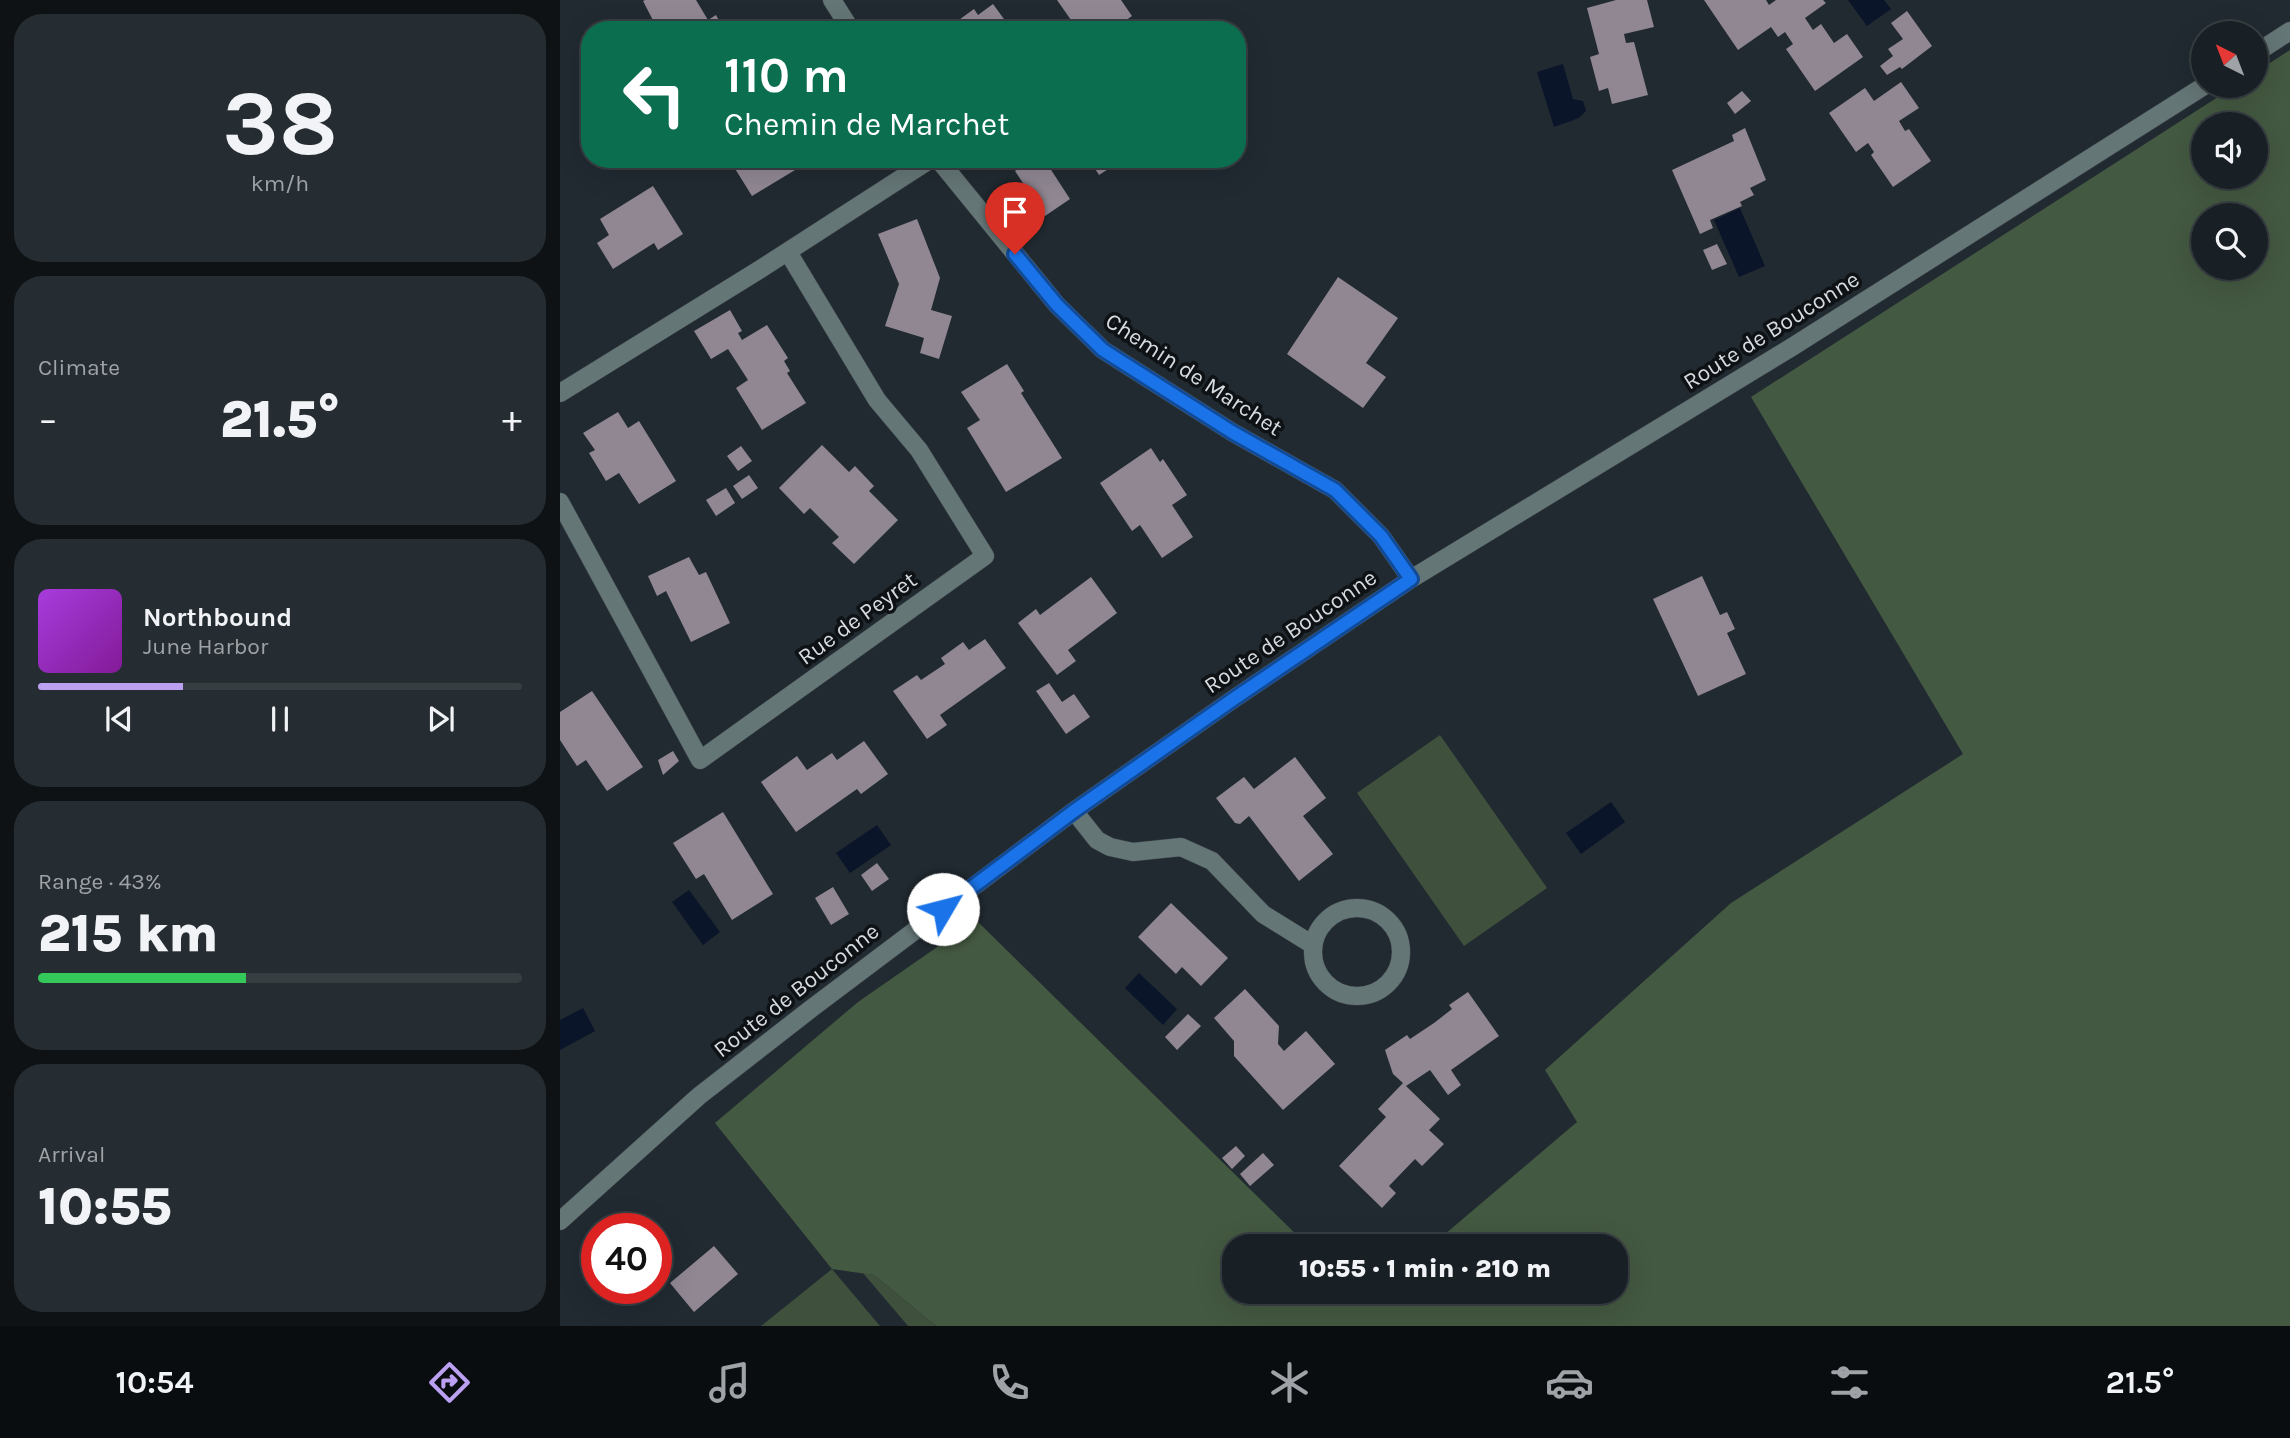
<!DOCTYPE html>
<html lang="en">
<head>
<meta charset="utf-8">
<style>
  :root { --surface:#192025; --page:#262d32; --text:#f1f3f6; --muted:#9fa3a7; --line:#373e42; --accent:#bca0f2 }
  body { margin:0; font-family:Karla,sans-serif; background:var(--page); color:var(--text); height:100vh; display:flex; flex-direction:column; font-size:26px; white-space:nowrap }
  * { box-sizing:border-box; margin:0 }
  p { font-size:23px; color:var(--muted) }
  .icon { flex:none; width:38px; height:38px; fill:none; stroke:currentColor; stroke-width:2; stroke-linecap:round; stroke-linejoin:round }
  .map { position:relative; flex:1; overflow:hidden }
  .details { display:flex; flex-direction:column; gap:14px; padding:14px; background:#0e1214; width:560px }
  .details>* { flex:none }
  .guide { position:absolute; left:21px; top:21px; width:665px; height:147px; border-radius:28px; box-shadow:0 7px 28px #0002,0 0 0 2px var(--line); background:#0b6e4f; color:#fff; overflow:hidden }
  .needle { width:46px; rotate:318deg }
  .fabs { position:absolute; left:1631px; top:21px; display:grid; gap:14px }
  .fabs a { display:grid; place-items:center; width:77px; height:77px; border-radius:50%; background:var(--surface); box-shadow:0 7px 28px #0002,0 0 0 2px var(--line); font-size:35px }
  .speed { position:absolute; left:21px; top:1213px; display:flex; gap:14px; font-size:35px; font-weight:700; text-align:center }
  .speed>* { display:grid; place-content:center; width:91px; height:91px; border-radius:50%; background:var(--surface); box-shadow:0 7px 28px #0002,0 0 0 2px var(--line); line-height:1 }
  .speed .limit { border:10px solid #d22; background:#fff; color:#111 }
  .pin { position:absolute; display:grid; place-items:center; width:60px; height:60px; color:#fff; margin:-72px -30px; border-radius:50% 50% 50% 0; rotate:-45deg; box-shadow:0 0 7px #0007 }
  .pin .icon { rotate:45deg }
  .me { position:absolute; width:77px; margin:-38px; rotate:53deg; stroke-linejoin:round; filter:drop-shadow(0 0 5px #0008) }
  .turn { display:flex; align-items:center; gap:24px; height:147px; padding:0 28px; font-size:32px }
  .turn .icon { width:91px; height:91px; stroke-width:2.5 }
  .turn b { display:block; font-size:49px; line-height:60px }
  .big { font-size:52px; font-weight:800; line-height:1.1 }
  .details .card { flex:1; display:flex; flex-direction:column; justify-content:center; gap:10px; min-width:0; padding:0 24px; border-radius:28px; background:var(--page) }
  .details .dial { align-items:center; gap:0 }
  .dial b { font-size:91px; line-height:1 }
  .song { display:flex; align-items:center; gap:21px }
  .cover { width:84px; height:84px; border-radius:10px; background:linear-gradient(135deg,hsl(280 70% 55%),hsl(290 70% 35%)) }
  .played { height:7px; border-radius:4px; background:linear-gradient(90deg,var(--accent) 30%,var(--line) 30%) }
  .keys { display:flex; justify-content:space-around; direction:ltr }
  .heat { display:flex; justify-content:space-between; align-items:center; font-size:38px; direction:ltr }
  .charge { height:10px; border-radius:5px; background:linear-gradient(90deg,#34c759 43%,var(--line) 0) }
  .trip { position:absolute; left:662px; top:1234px; width:406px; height:70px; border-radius:28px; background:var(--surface); box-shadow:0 7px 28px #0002,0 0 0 2px var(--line); font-weight:800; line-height:70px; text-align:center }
  .tab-bar { display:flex; height:112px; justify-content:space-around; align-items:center; background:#0a0d0f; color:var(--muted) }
  .tab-bar .icon { width:49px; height:49px }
  .tab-bar .on { color:var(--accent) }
  .tab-bar b { font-size:32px; color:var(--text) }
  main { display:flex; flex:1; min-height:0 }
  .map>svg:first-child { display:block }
  .green { fill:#3f503c }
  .forest { fill:#445941; fill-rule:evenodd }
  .water { fill:#0a152a }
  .building { fill:#908792 }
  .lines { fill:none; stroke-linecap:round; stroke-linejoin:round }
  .minor-casing { stroke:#3e464d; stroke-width:19 }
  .minor { stroke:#657676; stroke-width:18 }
  .route-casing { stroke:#114b97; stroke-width:18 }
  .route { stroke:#1a73e8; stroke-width:12 }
  .labels { text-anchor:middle; stroke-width:7; stroke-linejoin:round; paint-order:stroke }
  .street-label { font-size:23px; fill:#d5dbe0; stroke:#0e1215 }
</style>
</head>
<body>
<main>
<section class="details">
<div class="card dial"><b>38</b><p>km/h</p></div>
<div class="card"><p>Climate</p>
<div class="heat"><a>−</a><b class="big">21.5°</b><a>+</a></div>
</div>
<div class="card">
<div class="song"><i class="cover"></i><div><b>Northbound</b><p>June Harbor</p></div></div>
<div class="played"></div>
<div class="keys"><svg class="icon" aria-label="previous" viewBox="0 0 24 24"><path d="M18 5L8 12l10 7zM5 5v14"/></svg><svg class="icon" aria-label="pause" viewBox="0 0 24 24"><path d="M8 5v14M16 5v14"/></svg><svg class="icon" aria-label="next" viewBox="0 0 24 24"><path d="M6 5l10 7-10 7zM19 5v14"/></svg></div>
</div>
<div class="card"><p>Range · 43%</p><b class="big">215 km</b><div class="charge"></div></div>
<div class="card"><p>Arrival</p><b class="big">10:55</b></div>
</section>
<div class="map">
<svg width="1730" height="1326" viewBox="0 0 1730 1326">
  <rect width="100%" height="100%" fill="#212a31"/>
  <path class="green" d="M 880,735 L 987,888 L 904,946 L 797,793 Z
    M 272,1269 L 320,1326 L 201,1326 Z
    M 303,1273 L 314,1275 L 376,1326 L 348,1326 Z"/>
  <path class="forest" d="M 1730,50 L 1730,1326 L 376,1326 L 314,1275 L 272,1269 L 155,1123 L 298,1002 L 416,920 L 748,1246 L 674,1246 L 674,1292 L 795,1292 L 805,1302 L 818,1292 L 1055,1292 L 1055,1246 L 871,1246 L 1017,1122 L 985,1070 L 1171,903 L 1403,754 L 1191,397 L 1675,86 L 1696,86 L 1696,72 ZM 1643,124 L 1696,124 L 1696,177 L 1643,177 ZM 1643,215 L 1696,215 L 1696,268 L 1643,268 Z"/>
  <path class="water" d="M 1288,0 L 1324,0 L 1331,9 L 1307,26 Z
    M 1003,64 L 1013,99 L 1023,101 L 1026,111 L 1019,118 L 994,127 L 977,72 Z
    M 1180,208 L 1205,266 L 1179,277 L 1154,220 Z
    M 1051,802 L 1065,822 L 1021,854 L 1006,833 Z
    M 317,825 L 331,845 L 290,873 L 276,853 Z
    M 129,890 L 160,932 L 143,945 L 112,902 Z
    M 579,973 L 617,1009 L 603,1025 L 565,988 Z
    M 23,1008 L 35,1031 L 0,1050 L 0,1020 Z"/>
  <path class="building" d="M 85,0 L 136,0 L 148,20 L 156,15 L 164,30 L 98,30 L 83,1 Z
    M 497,0 L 561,0 L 572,16 L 552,30 L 518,30 Z
    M 1056,0 L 1087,0 L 1094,27 L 1064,34 L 1066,43 L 1074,42 L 1088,95 L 1052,104 L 1048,88 L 1039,91 L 1030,57 L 1039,54 L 1027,8 Z
    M 1144,0 L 1206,0 L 1209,5 L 1216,0 L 1263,0 L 1266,3 L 1245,18 L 1253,30 L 1261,24 L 1274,43 L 1287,34 L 1303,57 L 1255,91 L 1226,49 L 1233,44 L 1225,32 L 1218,37 L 1211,27 L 1178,50 Z
    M 433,4 L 452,30 L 385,30 L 414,9 L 418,15 Z
    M 1347,11 L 1372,46 L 1342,69 L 1340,67 L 1327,75 L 1320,66 L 1333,56 L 1328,49 L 1343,39 L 1331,23 Z
    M 1341,82 L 1359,108 L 1339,121 L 1345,131 L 1349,129 L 1371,161 L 1333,187 L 1311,155 L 1314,152 L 1308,143 L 1296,152 L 1269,113 L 1305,88 L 1314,101 Z
    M 1182,91 L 1191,101 L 1175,114 L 1167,103 Z
    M 1185,128 L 1206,180 L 1190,188 L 1194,195 L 1180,202 L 1182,206 L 1150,220 L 1153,228 L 1140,234 L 1112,170 L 1174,141 L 1172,135 Z
    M 169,159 L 243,159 L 245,164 L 192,196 Z
    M 471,159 L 484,159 L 510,199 L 485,216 L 455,171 Z
    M 529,159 L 564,159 L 539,175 Z
    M 93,186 L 123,234 L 98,250 L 94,243 L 53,269 L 37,243 L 49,235 L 40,219 Z
    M 357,219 L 380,278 L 371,310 L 392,316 L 379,359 L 360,353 L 364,338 L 325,326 L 339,284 L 318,234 Z
    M 1157,244 L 1167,264 L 1152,270 L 1143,250 Z
    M 778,277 L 838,318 L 806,363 L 826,377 L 803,408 L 727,354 Z
    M 170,310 L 182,331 L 178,333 L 182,340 L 207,325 L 228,358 L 224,361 L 230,371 L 227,373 L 246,403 L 202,430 L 176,388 L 188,380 L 168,349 L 151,359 L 134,331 Z
    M 447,364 L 464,391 L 461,393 L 502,458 L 446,492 L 407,428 L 420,420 L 401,392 Z
    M 58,412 L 68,428 L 79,421 L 116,481 L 79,504 L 59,473 L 46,481 L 29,453 L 35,450 L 23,433 Z
    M 262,445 L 289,472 L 295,466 L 314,486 L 309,491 L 338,520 L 294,564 L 272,543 L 279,537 L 250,508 L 244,514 L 219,488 Z
    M 181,446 L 192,461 L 178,471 L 167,456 Z
    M 591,448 L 600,462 L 603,459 L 627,495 L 612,505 L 633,537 L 602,558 L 580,525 L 572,531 L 540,483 Z
    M 189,475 L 198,488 L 182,499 L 173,486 Z
    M 166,488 L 175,503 L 156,516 L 146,500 Z
    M 129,557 L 139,575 L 146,572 L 170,623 L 131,642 L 106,591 L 97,596 L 88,576 Z
    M 1142,576 L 1160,615 L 1167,612 L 1175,629 L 1167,633 L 1186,674 L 1138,696 L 1093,599 Z
    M 531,577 L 557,613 L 508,650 L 516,661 L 497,675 L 458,623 L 476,609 L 480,615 Z
    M 425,639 L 446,668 L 380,715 L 387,725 L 367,739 L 333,691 L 357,675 L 361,680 L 385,664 L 381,658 L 403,642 L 409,650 Z
    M 489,683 L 502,702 L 514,694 L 530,717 L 506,734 L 476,691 Z
    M 32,691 L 83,767 L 47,791 L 26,760 L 17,766 L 0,740 L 0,712 Z
    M 304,741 L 328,774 L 301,794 L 297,789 L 236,832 L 201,782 L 237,756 L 247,770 L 272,753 L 277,760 Z
    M 113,751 L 119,761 L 103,775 L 98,760 Z
    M 735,757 L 766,798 L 743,816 L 773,854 L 739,881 L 689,816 L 680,824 L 675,823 L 656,798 L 684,777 L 694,789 Z
    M 163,812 L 213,894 L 172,920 L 144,874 L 136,879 L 113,843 Z
    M 317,863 L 329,879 L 312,891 L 301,875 Z
    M 273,887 L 289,914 L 271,925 L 255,898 Z
    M 611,903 L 668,958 L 641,986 L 622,967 L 616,974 L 578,937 Z
    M 685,989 L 719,1026 L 718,1044 L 724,1051 L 746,1031 L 775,1064 L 723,1110 L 674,1056 L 674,1041 L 654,1018 Z
    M 908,992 L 939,1036 L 891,1070 L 901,1085 L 888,1095 L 870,1070 L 846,1086 L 880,1119 L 869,1130 L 884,1144 L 862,1166 L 855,1159 L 829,1186 L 836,1193 L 822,1208 L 779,1166 L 826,1117 L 818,1109 L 843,1083 L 833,1074 L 825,1050 L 847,1035 L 850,1039 L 874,1023 L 892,1009 L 889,1005 Z
    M 628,1014 L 641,1026 L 617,1050 L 605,1037 Z
    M 676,1146 L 685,1156 L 672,1169 L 662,1158 Z
    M 703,1153 L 714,1165 L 690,1186 L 680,1174 Z
    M 154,1246 L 178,1274 L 134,1312 L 110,1283 Z"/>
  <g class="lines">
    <defs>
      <path id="minor" d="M 272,0 L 291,30
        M 1696,53 L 1730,31
        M 378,159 L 497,305 L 543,350 L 672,432 L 775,490 L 821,536 L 851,579
        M 0,393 L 199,270 L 371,159
        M 0,502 L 140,760 L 425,556 L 359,450 L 317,400 L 228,252
        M 514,811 L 537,840 L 550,847 L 573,852 L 621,847 L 652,861 L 703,914 L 753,945
        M753 952a44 44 0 1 1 88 0a44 44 0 1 1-88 0Z
        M 0,1221 L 139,1096 L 252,1008 L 514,811 L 675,698 L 851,579 L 1232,347 L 1644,86"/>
    </defs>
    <use href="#minor" class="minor-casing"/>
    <use href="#minor" class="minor"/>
  </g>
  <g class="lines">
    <defs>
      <path id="route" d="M 383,909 L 514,811 L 675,698 L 851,579 L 821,536 L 775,490 L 672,432 L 543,350 L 497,305 L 455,254"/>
    </defs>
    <use href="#route" class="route-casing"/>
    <use href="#route" class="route"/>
  </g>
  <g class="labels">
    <g class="street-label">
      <text transform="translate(1211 330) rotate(-32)" y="8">Route de Bouconne</text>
      <text transform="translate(634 374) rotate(33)" y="8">Chemin de Marchet</text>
      <text transform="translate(297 618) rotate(-36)" y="8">Rue de Peyret</text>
      <text transform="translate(730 631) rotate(-34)" y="8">Route de Bouconne</text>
      <text transform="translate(236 990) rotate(-38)" y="8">Route de Bouconne</text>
    </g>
  </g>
</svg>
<div class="fabs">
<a><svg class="needle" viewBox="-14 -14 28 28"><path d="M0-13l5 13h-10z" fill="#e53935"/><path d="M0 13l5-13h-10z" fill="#9fa3a7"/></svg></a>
<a><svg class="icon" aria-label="sound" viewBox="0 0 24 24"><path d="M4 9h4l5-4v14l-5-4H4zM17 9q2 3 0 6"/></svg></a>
<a><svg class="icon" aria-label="search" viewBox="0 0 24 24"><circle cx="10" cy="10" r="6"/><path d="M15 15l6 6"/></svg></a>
</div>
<div class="speed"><div class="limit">40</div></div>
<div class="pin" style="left:455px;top:254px;background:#d93025"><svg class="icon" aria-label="arrive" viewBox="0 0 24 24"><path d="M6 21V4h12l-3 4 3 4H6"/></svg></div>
<svg class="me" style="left:383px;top:909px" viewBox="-20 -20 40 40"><circle r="19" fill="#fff"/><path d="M0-13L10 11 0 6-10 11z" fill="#1a73e8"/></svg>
<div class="trip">10:55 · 1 min · 210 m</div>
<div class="guide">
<div class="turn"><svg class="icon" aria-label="left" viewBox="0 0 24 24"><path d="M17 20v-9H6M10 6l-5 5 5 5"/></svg><div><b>110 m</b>Chemin de Marchet</div></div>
</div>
</div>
</main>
<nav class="tab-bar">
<b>10:54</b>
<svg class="icon on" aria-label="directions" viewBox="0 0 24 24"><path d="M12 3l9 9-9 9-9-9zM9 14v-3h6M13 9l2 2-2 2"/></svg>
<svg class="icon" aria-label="music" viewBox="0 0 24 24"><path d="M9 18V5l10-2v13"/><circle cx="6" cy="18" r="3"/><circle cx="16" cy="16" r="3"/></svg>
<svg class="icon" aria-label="phone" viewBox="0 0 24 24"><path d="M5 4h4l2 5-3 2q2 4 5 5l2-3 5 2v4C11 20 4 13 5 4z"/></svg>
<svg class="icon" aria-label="climate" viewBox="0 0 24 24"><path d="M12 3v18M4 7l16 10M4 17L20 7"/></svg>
<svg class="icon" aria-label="car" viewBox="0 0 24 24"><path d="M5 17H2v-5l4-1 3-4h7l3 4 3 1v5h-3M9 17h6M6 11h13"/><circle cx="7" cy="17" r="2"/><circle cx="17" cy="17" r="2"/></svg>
<svg class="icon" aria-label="filters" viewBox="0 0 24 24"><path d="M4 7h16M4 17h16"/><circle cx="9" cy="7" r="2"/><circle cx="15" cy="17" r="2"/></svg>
<b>21.5°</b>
</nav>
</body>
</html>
